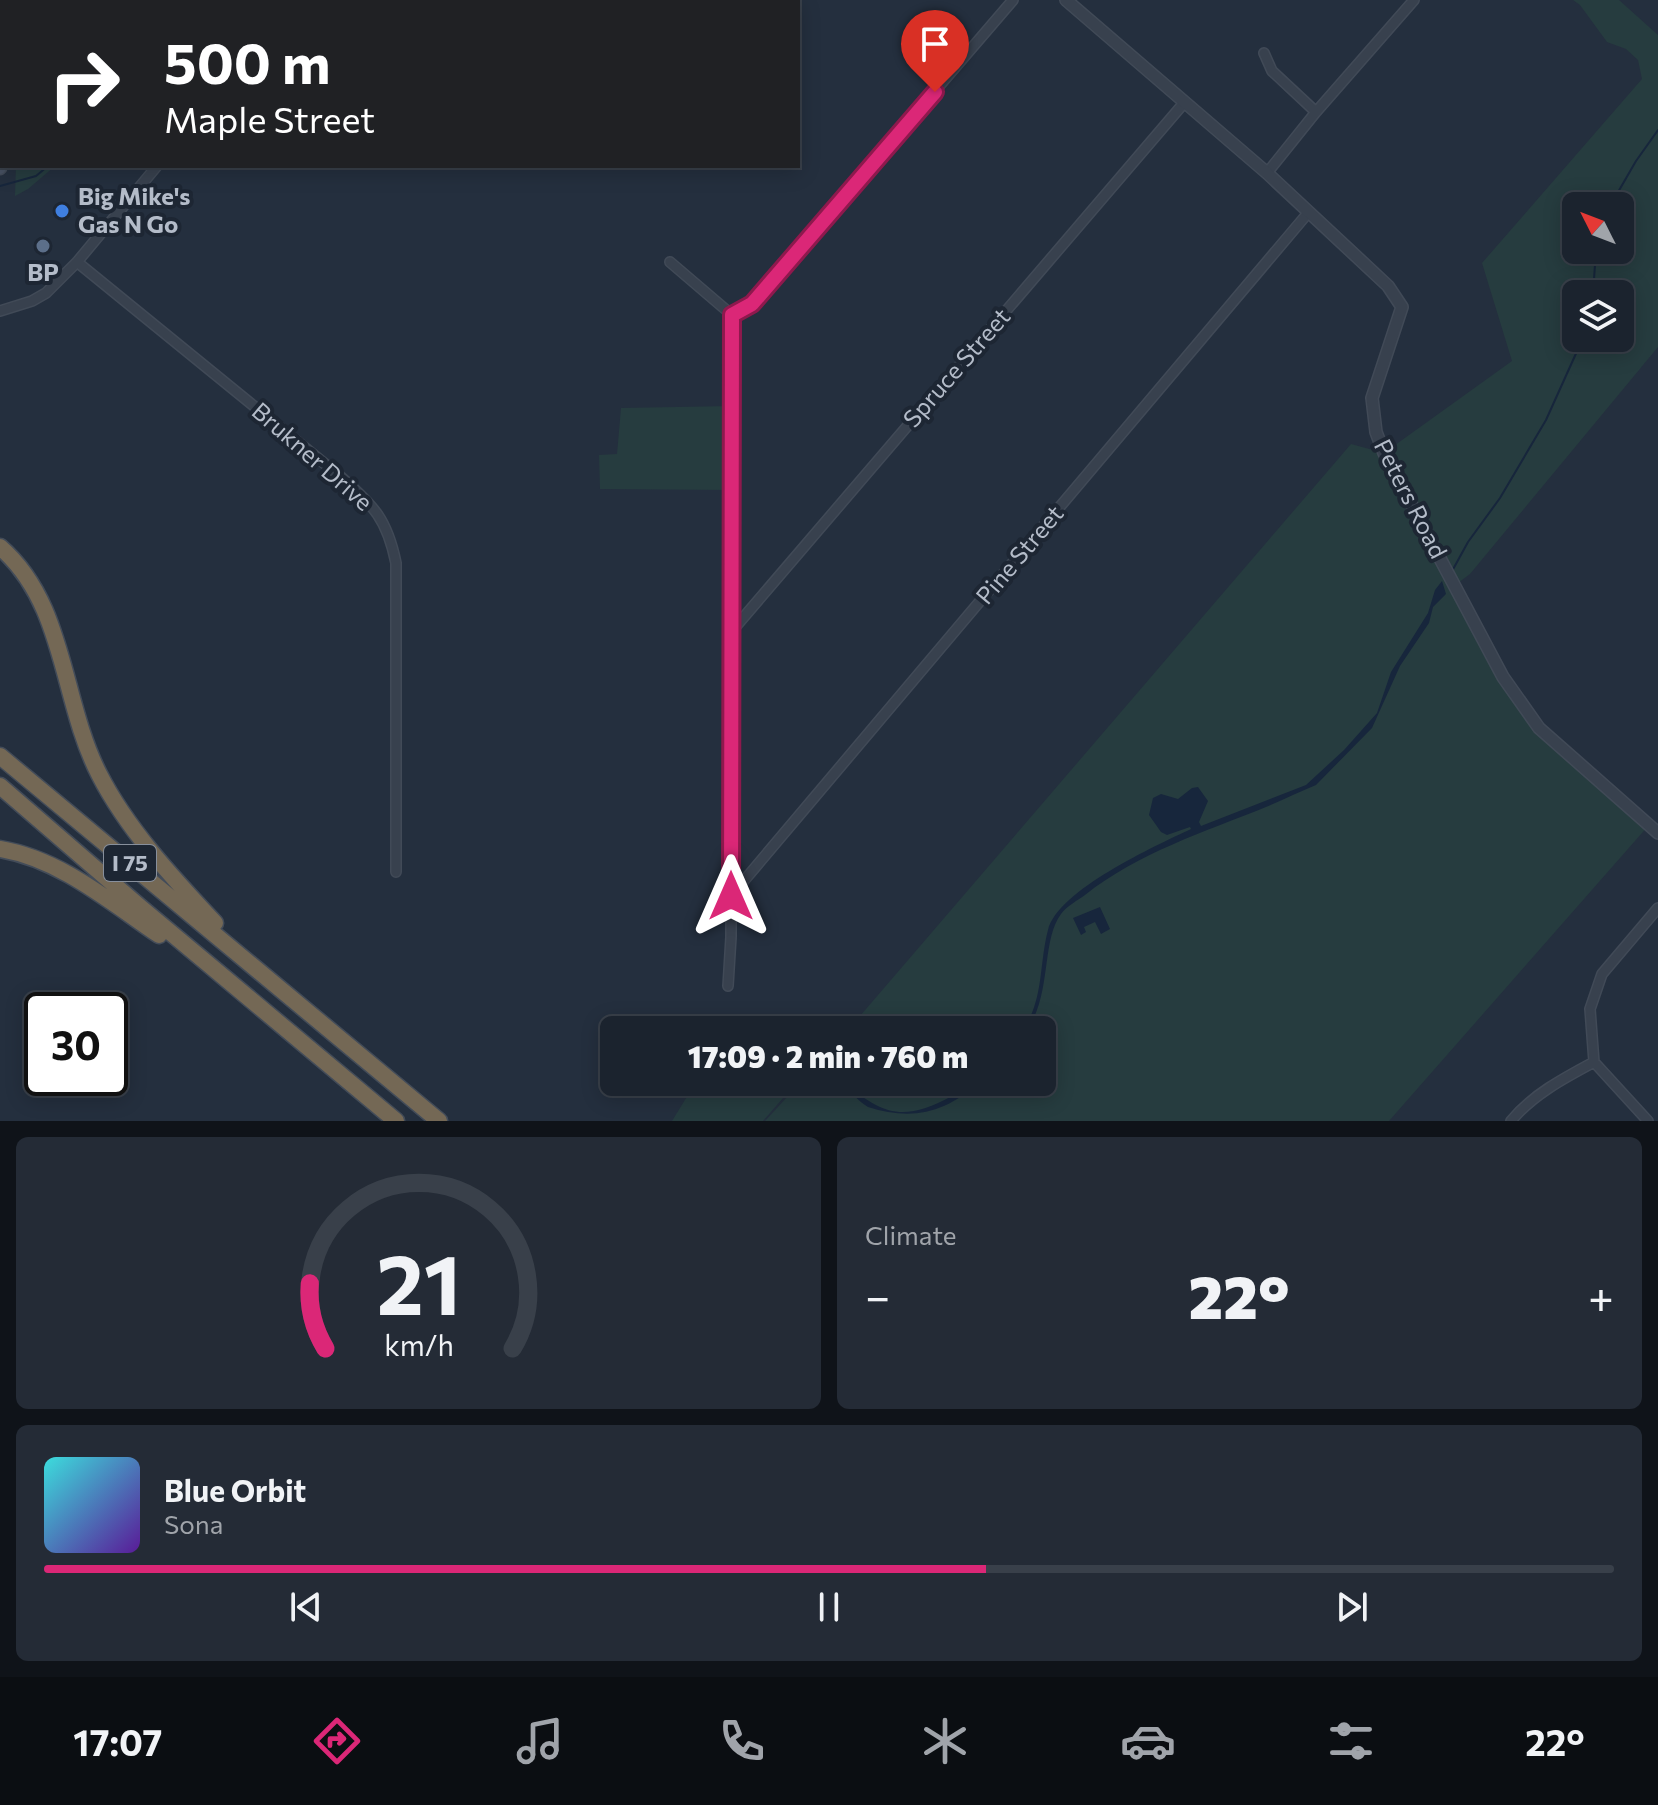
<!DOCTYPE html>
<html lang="en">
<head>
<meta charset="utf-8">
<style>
  :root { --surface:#1b232e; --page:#242b36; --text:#f1f3f6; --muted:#a0a4aa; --line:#39404a; --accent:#db2777 }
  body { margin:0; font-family:Commissioner,sans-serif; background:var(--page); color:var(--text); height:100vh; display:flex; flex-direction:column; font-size:30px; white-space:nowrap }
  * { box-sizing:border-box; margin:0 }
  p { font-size:26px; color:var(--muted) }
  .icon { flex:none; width:44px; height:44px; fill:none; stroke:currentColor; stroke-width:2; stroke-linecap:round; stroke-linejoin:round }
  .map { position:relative; height:1121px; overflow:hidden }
  .side { display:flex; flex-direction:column; gap:16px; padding:16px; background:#0f1319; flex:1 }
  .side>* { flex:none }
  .hud { position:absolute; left:0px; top:0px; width:800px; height:168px; box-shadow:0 4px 20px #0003,0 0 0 2px var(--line); background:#202124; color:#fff; overflow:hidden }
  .needle { width:52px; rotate:312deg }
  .controls { position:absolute; left:1562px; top:192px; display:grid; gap:16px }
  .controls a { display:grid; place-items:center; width:72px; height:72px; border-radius:12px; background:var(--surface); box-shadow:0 4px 20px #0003,0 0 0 2px var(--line); font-size:40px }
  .speed { position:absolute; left:24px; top:992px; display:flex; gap:16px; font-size:40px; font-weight:700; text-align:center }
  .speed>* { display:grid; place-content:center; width:104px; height:104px; border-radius:50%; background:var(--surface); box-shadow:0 4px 20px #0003,0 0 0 2px var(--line); line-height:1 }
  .speed .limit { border:4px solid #111; border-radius:12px; background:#fff; color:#111 }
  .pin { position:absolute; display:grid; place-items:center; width:68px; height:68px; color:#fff; margin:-82px -34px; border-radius:50% 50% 50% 0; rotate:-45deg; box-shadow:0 0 8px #0007 }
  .pin .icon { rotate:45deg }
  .me { position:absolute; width:88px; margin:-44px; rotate:0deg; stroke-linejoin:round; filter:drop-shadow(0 0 6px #0008) }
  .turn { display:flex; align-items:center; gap:28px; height:168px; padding:0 32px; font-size:36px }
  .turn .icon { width:104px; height:104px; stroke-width:2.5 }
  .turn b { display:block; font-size:56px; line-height:68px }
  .big { font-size:60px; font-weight:800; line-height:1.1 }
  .side .widget { flex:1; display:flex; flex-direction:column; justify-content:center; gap:12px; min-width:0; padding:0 28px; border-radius:12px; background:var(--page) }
  .side .dial { align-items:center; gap:0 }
  .dial svg { height:208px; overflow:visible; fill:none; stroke:var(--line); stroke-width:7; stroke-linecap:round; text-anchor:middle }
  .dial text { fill:var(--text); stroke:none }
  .song { display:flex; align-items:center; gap:24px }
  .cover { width:96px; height:96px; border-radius:12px; background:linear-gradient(135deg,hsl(180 70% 55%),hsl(270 70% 35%)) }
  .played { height:8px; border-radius:4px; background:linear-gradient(90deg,var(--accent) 60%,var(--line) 60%) }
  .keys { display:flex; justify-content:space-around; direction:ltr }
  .heat { display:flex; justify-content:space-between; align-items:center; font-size:44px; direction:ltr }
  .side .tiles { flex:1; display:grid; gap:16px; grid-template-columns:1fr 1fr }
  .widget:last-child { grid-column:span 2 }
  .trip { position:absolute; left:600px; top:1016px; width:456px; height:80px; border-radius:12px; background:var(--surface); box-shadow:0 4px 20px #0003,0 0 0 2px var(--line); font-weight:800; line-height:80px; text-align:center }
  .dock { display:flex; height:128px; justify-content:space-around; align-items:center; background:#0b0e12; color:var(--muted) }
  .dock .icon { width:56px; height:56px }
  .dock .active { color:var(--accent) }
  .dock b { font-size:36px; color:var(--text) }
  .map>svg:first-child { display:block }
  .green { fill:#263c3f; fill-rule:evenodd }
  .water { fill:#17263c }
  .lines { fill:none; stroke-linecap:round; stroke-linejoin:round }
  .stream { stroke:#17263c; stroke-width:2 }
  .minor-casing { stroke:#414a57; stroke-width:12 }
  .tertiary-casing { stroke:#414a57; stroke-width:14 }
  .secondary-casing { stroke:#414a57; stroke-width:15 }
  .motorway-casing { stroke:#434c59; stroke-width:19 }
  .minor { stroke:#38414e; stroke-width:9 }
  .tertiary { stroke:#38414e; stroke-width:11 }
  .secondary { stroke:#465061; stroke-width:12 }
  .motorway { stroke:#746855; stroke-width:16 }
  .route-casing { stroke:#8e194d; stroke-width:20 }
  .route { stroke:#db2777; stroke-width:14 }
  .shop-dot { fill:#3f7fe0; stroke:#1d2633; stroke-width:3 }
  .service-dot { fill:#5c6f8a; stroke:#1d2633; stroke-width:3 }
  .labels { text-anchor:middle; stroke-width:8; stroke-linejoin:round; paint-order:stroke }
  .shield { fill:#1d2633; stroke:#878f9c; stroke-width:2 }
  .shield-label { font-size:22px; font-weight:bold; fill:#b4bcc9 }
  .poi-label { font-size:24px; font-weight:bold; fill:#b4bcc9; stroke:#1d2633; text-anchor:start }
  .street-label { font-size:24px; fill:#b4bcc9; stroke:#1d2633 }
</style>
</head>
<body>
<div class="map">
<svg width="1658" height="1121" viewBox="0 0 1658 1121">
  <rect width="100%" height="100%" fill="#242f3e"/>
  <path class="green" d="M 1573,0 L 1619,0 L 1658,35 L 1658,347 L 1470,574 L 1454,586 L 1539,728 L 1649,825 L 1389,1121 L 765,1121 L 801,1082 L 1042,1082 L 1042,1030 L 848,1030 L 1351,444 L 1384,453 L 1512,361 L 1482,263 L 1642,79 L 1638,60 L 1626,49 L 1607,42 L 1580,5 ZM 1576,206 L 1620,206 L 1620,250 L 1576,250 ZM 1576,294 L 1620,294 L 1620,338 L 1576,338 Z
    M 16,166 L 55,166 L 28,189 L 15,196 Z
    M 732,406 L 733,490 L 600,489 L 599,455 L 617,454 L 621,408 Z
    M 813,1015 L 839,1030 L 749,1030 Z
    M 696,1082 L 797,1082 L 763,1121 L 672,1121 Z"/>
  <path class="water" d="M 1442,581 L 1446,594 L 1433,607 L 1429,623 L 1400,666 L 1372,728 L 1316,785 C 1299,792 1283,800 1266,807 C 1204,832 1138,853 1085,895 C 1078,900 1067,906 1061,914 C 1041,941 1052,994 1027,1030 L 1023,1030 C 1044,999 1039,964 1048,930 C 1058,890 1155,846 1191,829 L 1190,827 L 1167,835 L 1161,832 L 1149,815 L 1153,798 L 1161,794 L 1178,799 L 1192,788 L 1198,787 L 1208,801 L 1199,822 L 1201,826 L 1306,785 L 1344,750 L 1377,713 L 1391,672 L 1428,613 L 1435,590 Z
    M 1100,907 L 1110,929 L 1101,934 L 1095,922 L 1084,927 L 1086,932 L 1081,935 L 1073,918 Z
    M 840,1082 L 845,1082 C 883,1117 906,1121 952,1096 C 961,1090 968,1082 979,1082 C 946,1113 912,1121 868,1107 C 858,1101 849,1090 840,1082 Z"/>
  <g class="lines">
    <path class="stream" d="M 68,2 L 68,0
      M 0,186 L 36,176 L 48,166
      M 1610,206 L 1636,161 L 1658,130
      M 1593,294 L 1596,250
      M 1451,573 L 1468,542 L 1500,498 L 1546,420 L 1583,338"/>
    <defs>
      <path id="minor" d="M 289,2 L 291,0
        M 1264,53 L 1272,71 L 1316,112
        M 1267,173 L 1316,112 L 1414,0
        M 77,262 L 341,477 C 374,506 387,519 396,563 L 396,872
        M 670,262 L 732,315 L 731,937 L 728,986
        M 0,311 L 32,301 L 46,293 L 77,262 L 157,166
        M 732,315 L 752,304 L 1013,0
        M 731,632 L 1184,103
        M 731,896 L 1308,213
        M 1511,1121 C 1532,1095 1564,1078 1594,1062
        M 1648,1121 L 1594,1062 L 1590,1009 L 1602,974 L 1658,908"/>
      <path id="tertiary" d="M 1066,0 L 1267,173 L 1388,286 L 1402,307 L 1372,398 L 1376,432 L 1384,453 L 1503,677 L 1539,728 L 1658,833"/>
      <path id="secondary" d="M 14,0 L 23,2
        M 0,66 L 2,57
        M 0,168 L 2,159"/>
      <path id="motorway" d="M 0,547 C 66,604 61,700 99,774 C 127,829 172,877 215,923
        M 0,756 L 439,1121
        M 0,786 L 140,907 L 396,1121
        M 0,849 C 60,859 109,901 159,935"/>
    </defs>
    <use href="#minor" class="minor-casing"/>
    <use href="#tertiary" class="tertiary-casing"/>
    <use href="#secondary" class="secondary-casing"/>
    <use href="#motorway" class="motorway-casing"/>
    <use href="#minor" class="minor"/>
    <use href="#tertiary" class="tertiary"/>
    <use href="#secondary" class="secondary"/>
    <use href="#motorway" class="motorway"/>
  </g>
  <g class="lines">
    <defs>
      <path id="route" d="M 731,896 L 732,315 L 752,304 L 935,92"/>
    </defs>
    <use href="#route" class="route-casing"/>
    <use href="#route" class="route"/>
  </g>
  <circle class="shop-dot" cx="62" cy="211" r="8"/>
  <circle class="service-dot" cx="43" cy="246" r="8"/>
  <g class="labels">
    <rect class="shield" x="104" y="845" width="52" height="36" rx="6"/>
    <g class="shield-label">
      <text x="130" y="871">I 75</text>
    </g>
    <g class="poi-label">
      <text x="78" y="205">Big Mike's<tspan x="78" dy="28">Gas N Go</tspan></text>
      <text x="43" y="281" text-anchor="middle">BP</text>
    </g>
    <g class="street-label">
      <text transform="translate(957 368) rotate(-49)" y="8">Spruce Street</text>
      <text transform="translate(312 457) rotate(41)" y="8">Brukner Drive</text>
      <text transform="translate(1410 499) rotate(63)" y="8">Peters Road</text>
      <text transform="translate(1020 555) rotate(-50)" y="8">Pine Street</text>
    </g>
  </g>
</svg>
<div class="controls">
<a><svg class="needle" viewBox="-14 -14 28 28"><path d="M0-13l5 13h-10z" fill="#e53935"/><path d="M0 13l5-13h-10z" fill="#a0a4aa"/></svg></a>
<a><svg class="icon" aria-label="layers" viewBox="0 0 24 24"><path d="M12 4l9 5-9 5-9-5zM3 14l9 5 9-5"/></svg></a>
</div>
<div class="speed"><div class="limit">30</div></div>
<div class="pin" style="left:935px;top:92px;background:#d93025"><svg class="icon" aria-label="arrive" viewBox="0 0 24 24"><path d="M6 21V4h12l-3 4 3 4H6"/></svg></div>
<svg class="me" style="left:731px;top:896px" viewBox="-20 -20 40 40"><path d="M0-17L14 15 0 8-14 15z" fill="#db2777" stroke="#fff" stroke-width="4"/></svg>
<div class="trip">17:09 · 2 min · 760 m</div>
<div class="hud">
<div class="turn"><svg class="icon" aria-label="right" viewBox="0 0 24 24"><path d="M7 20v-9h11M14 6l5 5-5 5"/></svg><div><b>500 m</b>Maple Street</div></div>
</div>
</div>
<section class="side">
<div class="tiles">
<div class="widget dial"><svg viewBox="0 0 100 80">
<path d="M14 69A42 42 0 1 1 86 69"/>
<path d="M14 69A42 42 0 0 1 8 44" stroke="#db2777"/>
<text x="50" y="56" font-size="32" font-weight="700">21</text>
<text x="50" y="72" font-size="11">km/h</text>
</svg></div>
<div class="widget"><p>Climate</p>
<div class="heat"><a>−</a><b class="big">22°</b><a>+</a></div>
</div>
<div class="widget">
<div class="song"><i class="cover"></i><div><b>Blue Orbit</b><p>Sona</p></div></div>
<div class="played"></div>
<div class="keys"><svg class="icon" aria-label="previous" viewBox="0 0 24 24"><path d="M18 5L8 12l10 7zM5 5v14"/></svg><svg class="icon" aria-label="pause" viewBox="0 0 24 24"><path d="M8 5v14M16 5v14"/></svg><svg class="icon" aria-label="next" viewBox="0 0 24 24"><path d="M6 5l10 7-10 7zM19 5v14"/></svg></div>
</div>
</div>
</section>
<nav class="dock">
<b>17:07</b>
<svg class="icon active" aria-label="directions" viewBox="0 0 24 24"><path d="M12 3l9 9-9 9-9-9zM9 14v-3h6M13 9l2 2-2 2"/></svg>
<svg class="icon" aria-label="music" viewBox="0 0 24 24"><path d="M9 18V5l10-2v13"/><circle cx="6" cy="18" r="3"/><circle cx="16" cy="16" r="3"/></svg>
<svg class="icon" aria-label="phone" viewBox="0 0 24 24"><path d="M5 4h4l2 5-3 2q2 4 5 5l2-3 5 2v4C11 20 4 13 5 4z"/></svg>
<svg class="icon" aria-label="climate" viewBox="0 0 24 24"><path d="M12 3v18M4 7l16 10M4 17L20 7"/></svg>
<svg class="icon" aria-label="car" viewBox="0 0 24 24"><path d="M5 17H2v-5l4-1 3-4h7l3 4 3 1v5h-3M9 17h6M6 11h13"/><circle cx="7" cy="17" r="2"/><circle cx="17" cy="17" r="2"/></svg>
<svg class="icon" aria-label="filters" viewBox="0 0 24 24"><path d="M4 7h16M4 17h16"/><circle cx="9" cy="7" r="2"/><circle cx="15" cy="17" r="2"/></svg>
<b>22°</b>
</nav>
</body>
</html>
